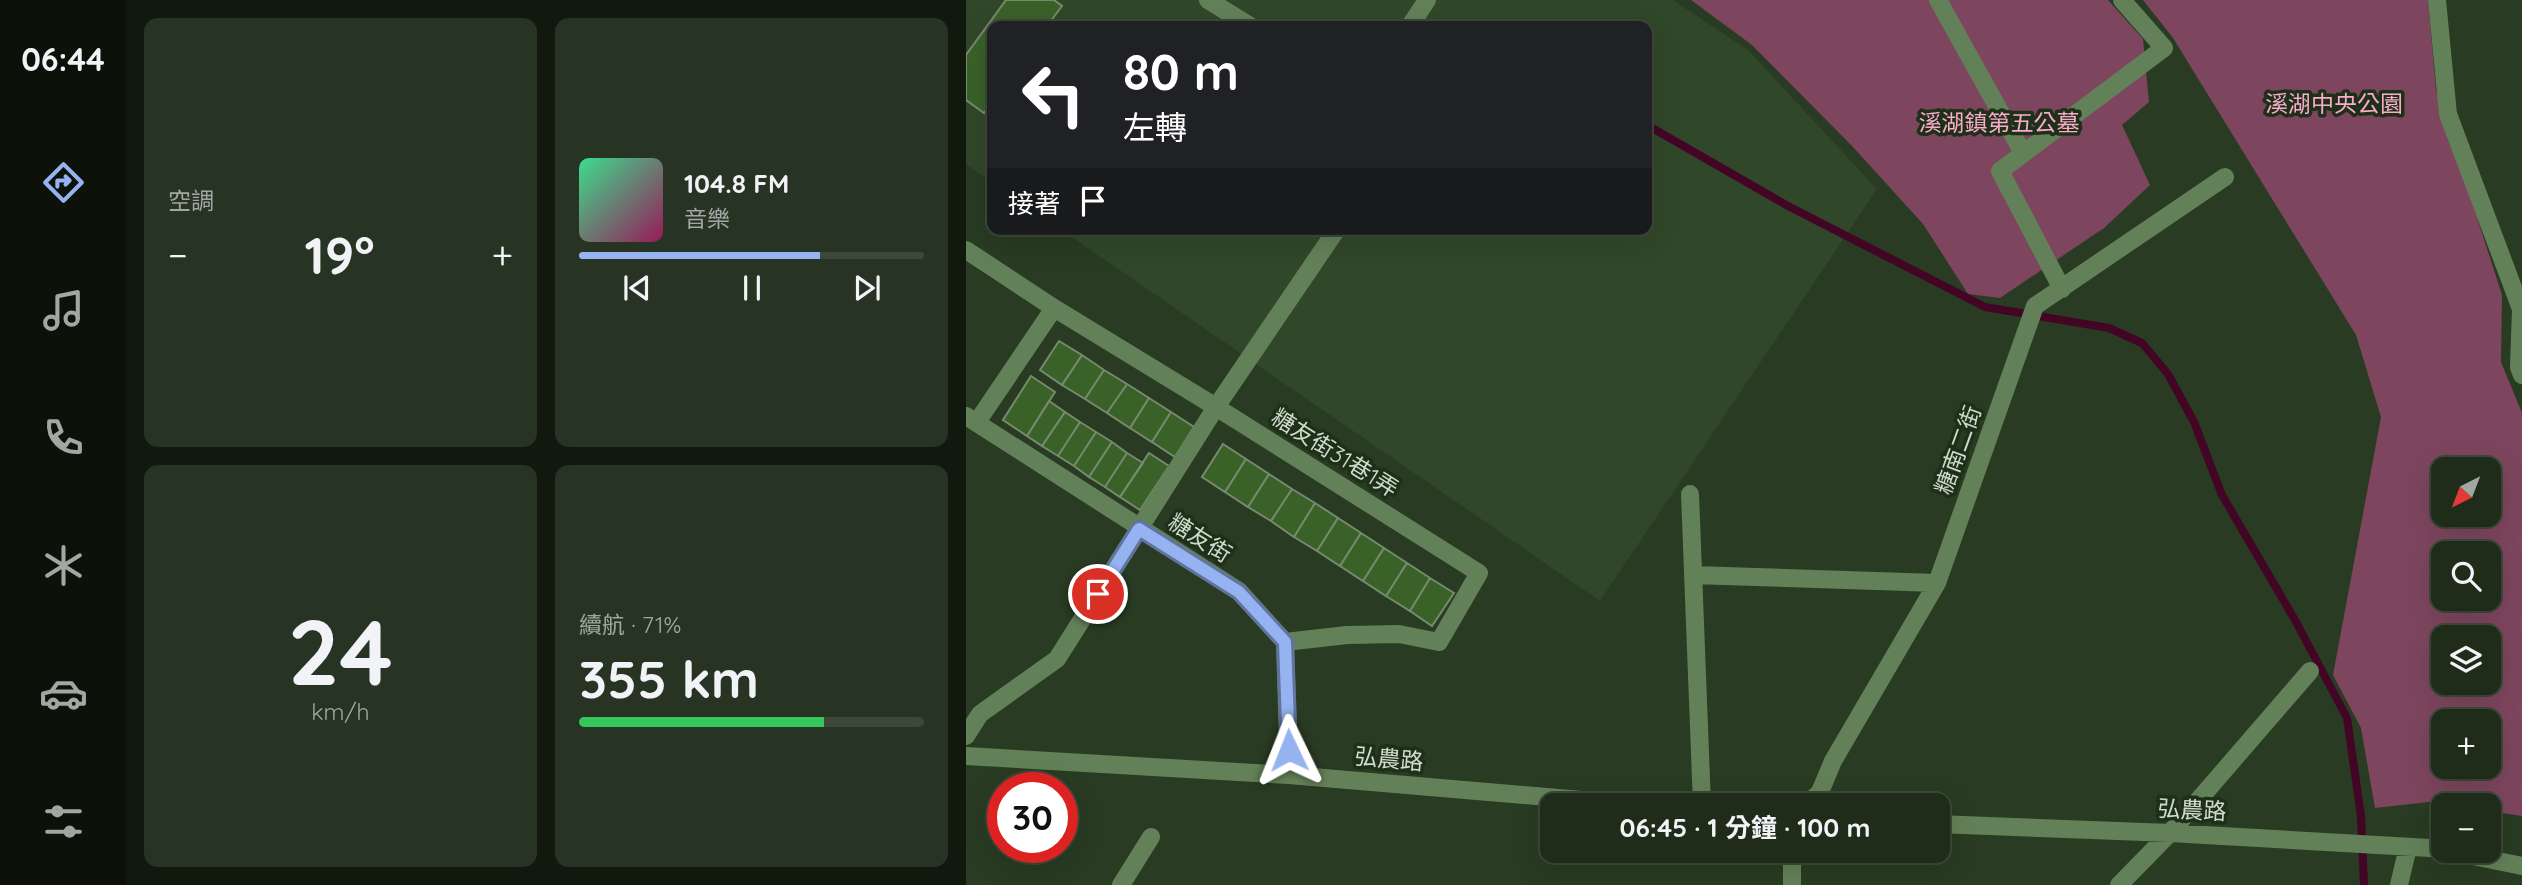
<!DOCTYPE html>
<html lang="zh-TW">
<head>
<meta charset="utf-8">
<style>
  :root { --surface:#1f2c1a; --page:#273423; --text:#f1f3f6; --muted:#a1a7a2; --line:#3c4839; --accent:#95b2f1 }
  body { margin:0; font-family:Quicksand,"Noto Sans TC",sans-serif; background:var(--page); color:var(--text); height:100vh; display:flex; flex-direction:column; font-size:26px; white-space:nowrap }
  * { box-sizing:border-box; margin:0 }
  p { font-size:23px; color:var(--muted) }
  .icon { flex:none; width:38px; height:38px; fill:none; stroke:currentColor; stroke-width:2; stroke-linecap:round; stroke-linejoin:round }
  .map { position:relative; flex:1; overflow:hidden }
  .panel { display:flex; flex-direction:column; gap:18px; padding:18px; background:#11180e; width:840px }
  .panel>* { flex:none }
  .guide { position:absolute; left:21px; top:21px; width:665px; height:214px; border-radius:14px; box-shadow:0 7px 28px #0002,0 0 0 2px var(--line); background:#202124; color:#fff; overflow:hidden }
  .needle { width:46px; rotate:222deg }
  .fabs { position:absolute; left:1465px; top:457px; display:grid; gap:14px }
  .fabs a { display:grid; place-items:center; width:70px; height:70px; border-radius:14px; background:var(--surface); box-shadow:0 7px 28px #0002,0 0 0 2px var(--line); font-size:35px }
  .speed { position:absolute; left:21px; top:772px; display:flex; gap:14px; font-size:35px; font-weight:700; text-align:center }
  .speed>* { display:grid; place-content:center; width:91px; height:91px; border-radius:50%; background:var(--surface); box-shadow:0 7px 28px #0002,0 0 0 2px var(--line); line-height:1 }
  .speed .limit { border:10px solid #d22; background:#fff; color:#111 }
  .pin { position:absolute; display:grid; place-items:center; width:60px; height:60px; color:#fff; margin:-30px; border:4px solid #fff; border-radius:50%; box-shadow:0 2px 7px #0007 }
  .me { position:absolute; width:77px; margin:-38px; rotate:358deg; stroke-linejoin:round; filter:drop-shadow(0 0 5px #0008) }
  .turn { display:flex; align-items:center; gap:24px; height:147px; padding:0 21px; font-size:32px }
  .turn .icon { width:91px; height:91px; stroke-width:2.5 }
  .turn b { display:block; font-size:49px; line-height:60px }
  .then { display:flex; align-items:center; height:66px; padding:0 21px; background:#0003; gap:14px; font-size:26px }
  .big { font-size:52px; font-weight:700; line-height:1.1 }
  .panel .tile { flex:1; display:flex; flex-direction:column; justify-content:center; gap:10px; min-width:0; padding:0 24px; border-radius:14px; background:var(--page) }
  .panel .dial { align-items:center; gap:0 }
  .dial b { font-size:91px; line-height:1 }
  .song { display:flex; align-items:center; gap:21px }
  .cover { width:84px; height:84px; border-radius:10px; background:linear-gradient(135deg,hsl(150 70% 55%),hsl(330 70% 35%)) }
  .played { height:7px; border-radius:4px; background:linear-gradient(90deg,var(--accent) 70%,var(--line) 70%) }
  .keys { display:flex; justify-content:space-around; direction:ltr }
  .heat { display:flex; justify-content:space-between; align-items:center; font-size:38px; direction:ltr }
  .charge { height:10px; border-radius:5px; background:linear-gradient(90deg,#34c759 71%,var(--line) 0) }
  .panel .tiles { flex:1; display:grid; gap:18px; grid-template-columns:repeat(2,1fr) }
  .trip { position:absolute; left:574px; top:793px; width:410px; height:70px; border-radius:14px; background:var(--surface); box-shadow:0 7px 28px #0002,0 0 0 2px var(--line); font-weight:700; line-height:70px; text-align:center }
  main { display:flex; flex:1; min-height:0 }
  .menu { display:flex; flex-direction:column; width:126px; justify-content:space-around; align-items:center; background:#0c120a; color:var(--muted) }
  .menu .icon { width:49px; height:49px }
  .menu .selected { color:var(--accent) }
  .menu b { font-size:32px; color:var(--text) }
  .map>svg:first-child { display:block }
  .built { fill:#314729 }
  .green { fill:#7d465e; fill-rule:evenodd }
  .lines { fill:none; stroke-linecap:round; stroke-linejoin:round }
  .stream { stroke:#430526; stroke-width:8 }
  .building { fill:#396128; stroke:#768a6e; stroke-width:2 }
  .minor { stroke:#638158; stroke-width:18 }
  .route-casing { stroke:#61749d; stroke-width:18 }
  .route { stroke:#95b2f1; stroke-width:12 }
  .labels { text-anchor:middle; stroke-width:7; stroke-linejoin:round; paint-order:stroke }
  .park-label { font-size:23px; fill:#faaacb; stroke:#1f3019 }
  .street-label { font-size:23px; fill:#cfdbcc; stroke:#1f3019 }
</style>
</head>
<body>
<main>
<nav class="menu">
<b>06:44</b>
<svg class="icon selected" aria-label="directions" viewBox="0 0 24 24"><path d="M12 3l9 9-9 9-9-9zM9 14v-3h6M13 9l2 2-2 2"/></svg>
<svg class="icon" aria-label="music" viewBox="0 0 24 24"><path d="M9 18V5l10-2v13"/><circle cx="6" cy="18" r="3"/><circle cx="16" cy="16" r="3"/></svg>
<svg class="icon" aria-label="phone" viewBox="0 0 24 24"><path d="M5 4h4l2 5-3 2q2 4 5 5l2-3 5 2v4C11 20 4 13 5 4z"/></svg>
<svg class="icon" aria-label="climate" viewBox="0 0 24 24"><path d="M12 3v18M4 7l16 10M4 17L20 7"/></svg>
<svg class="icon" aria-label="car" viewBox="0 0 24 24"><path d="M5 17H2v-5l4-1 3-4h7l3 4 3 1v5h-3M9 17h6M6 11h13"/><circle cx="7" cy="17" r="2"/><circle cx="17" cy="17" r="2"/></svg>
<svg class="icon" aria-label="filters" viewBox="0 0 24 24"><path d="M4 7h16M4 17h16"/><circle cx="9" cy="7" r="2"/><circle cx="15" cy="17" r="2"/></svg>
</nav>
<section class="panel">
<div class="tiles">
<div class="tile"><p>空調</p>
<div class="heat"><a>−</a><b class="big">19°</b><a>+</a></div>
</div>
<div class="tile">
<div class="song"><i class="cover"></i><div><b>104.8 FM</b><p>音樂</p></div></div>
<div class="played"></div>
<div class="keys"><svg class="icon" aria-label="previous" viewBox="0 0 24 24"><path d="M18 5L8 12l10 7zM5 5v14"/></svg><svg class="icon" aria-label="pause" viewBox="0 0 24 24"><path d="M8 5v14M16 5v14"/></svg><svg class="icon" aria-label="next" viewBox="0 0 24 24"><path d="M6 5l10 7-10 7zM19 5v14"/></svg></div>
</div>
<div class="tile dial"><b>24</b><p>km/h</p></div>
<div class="tile"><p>續航 · 71%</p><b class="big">355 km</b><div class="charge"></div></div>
</div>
</section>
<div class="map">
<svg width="1556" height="885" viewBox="0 0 1556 885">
  <rect width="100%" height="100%" fill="#293b22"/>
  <path class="built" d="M 0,0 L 707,0 L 782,50 L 911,189 L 634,601 L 94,229 L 681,229 L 681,26 L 26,26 L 26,182 L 0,164 Z"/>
  <path class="green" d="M 725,0 L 1142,0 L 1177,39 L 1183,102 L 1156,125 L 1184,185 L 1138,228 L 1034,298 L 1002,294 L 957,224 L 886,146 L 786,45 Z
    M 1177,0 L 1462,0 L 1470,90 L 1536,295 L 1535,362 L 1556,413 L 1556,816 L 1523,811 L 1522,805 L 1485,805 L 1463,802 L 1409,808 L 1395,728 L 1367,675 L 1415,417 L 1390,335 L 1207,38 ZM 1477,469 L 1522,469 L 1522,514 L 1477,514 ZM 1477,553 L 1522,553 L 1522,598 L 1477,598 ZM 1477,637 L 1522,637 L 1522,682 L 1477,682 ZM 1477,721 L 1522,721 L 1522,766 L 1477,766 Z"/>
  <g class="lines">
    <path class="stream" d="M 681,125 L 822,206 L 1019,307 L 1143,328 L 1176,343 L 1202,374 L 1228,422 L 1256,495 L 1329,620 L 1381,718 L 1395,816 L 1398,885"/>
  </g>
  <path class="building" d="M 40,0 L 88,0 L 96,6 L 81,26 L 26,26 L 26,102 L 18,113 L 0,100 L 0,55 Z
    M 93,341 L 116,355 L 96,385 L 74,370 Z
    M 116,355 L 138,370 L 119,399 L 96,385 Z
    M 138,370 L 161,384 L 141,413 L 119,399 Z
    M 65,376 L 89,392 L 61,436 L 37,420 Z
    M 161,384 L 183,398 L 164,428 L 141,413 Z
    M 183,398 L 205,412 L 186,442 L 164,428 Z
    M 83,401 L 99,412 L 76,446 L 61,436 Z
    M 99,412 L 114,422 L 92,456 L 76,446 Z
    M 205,412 L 228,427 L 209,457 L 186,442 Z
    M 114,422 L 130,432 L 108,466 L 92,456 Z
    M 130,432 L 146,442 L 123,477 L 108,466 Z
    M 146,442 L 161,453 L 139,487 L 123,477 Z
    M 257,444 L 280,459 L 259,492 L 236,477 Z
    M 161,453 L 177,463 L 154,497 L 139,487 Z
    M 183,453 L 203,466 L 174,510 L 154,497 Z
    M 280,459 L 303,474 L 282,507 L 259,492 Z
    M 303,474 L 326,489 L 305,521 L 282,507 Z
    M 326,489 L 349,503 L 328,537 L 305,521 Z
    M 349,503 L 372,518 L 351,551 L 328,537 Z
    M 372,518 L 395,533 L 374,566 L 351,551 Z
    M 395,533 L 418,548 L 397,581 L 374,566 Z
    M 418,548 L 441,563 L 420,596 L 397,581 Z
    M 441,563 L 464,578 L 444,611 L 420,596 Z
    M 464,578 L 488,593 L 466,626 L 444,611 Z"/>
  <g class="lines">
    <path class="minor" d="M 242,0 L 284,26
      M 972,0 L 1057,153
      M 1471,0 L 1482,114 L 1555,309 L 1553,367 L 1556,375
      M 444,26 L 461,0
      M 0,250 L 88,308 L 250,407 L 513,573 L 473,642 L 433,634 L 381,635 L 319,642
      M 1096,289 L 1034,171 L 1198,48 L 1156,0
      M 0,416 L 273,591 L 319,642 L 323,775
      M 11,422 L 88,308
      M 724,494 L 736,805
      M 727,575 L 971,583
      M 0,736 L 14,714 L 91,659 L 250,407 L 371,229
      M 0,756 L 323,775 L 674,805
      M 840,805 L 854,792 L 867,761 L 971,583 L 1069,306 L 1259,177
      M 971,824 L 1204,833 L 1464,848 L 1477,850
      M 1477,850 L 1556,866
      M 155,885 L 185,837
      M 826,885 L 826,850
      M 1153,885 L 1204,833 L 1344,671
      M 1433,885 L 1442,847"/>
  </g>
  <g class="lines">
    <defs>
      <path id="route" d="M 132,594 L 173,529 L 273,592 L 319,642 L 323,750"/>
    </defs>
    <use href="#route" class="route-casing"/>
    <use href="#route" class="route"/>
  </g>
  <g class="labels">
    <g class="park-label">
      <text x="1368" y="112">溪湖中央公園</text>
      <text x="1033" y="131">溪湖鎮第五公墓</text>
    </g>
    <g class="street-label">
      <text transform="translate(992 450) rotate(-70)" y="8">糖南二街</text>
      <text transform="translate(369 453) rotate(32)" y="8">糖友街31巷1弄</text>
      <text transform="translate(234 538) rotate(32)" y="8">糖友街</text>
      <text transform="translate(423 759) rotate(5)" y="8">弘農路</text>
      <text transform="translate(1226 810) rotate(3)" y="8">弘農路</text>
    </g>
  </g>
</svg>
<div class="fabs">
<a><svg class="needle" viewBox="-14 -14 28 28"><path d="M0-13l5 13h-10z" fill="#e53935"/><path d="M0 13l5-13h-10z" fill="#a1a7a2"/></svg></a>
<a><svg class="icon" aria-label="search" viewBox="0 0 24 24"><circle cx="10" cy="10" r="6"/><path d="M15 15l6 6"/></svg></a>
<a><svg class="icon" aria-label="layers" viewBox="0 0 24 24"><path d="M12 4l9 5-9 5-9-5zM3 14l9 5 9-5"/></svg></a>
<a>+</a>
<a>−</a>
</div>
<div class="speed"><div class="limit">30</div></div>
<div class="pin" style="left:132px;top:594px;background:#d93025"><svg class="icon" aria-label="arrive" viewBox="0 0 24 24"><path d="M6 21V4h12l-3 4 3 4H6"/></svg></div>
<svg class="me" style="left:323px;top:750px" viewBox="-20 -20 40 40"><path d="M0-17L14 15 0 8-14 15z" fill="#95b2f1" stroke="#fff" stroke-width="4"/></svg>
<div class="trip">06:45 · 1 分鐘 · 100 m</div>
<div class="guide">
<div class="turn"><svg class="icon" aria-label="left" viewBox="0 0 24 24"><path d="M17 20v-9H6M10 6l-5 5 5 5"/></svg><div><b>80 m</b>左轉</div></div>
<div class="then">接著<svg class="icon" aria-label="arrive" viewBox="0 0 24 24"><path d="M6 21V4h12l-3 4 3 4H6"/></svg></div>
</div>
</div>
</main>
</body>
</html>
